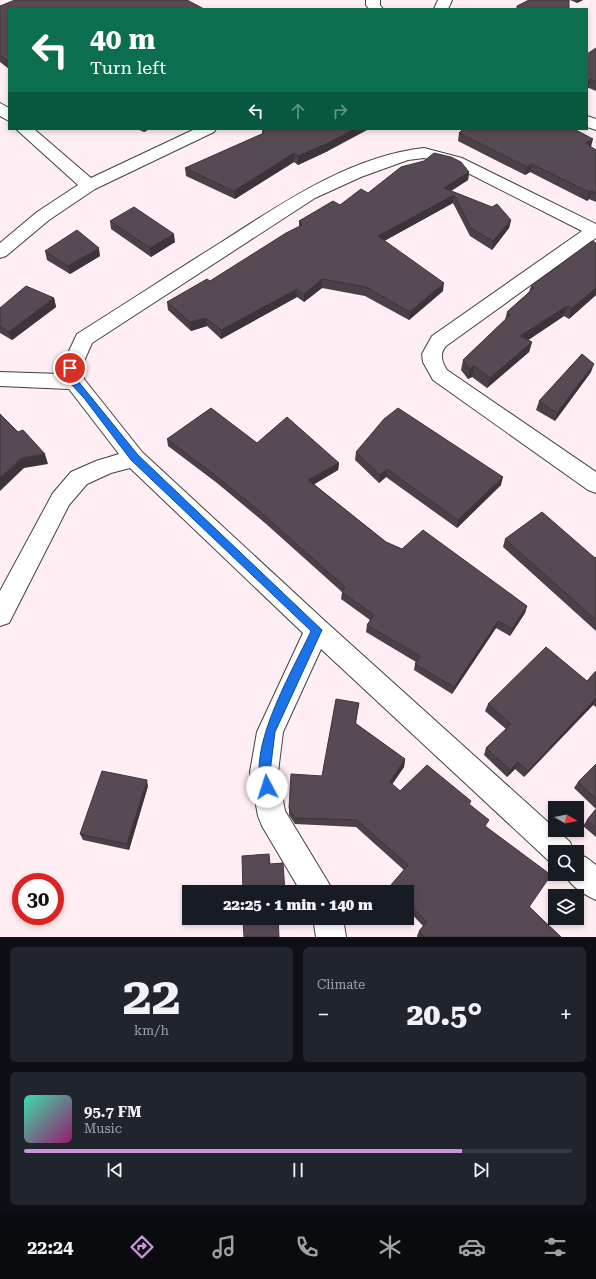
<!DOCTYPE html>
<html lang="en">
<head>
<meta charset="utf-8">
<style>
  :root { --surface:#171b24; --page:#20242c; --text:#f1f3f6; --muted:#9ea1a6; --line:#363941; --accent:#cd95de }
  body { margin:0; font-family:"Roboto Serif",serif; background:var(--page); color:var(--text); height:100vh; display:flex; flex-direction:column; font-size:15px; white-space:nowrap }
  * { box-sizing:border-box; margin:0 }
  p { font-size:13px; color:var(--muted) }
  .icon { flex:none; width:22px; height:22px; fill:none; stroke:currentColor; stroke-width:2; stroke-linecap:round; stroke-linejoin:round }
  .map { position:relative; height:937px; overflow:hidden }
  .panel { display:flex; flex-direction:column; gap:10px; padding:10px; background:#0d0f14; flex:1 }
  .panel>* { flex:none }
  .guide { position:absolute; left:8px; top:8px; width:580px; height:122px; border-radius:0px; box-shadow:0 2px 6px #0003; background:#0b6e4f; color:#fff; overflow:hidden }
  .needle { width:26px; rotate:100deg }
  .fabs { position:absolute; left:548px; top:801px; display:grid; gap:8px }
  .fabs a { display:grid; place-items:center; width:36px; height:36px; border-radius:0px; background:var(--surface); box-shadow:0 2px 6px #0003; font-size:20px }
  .speed { position:absolute; left:12px; top:873px; display:flex; gap:8px; font-size:20px; font-weight:700; text-align:center }
  .speed>* { display:grid; place-content:center; width:52px; height:52px; border-radius:50%; background:var(--surface); box-shadow:0 2px 6px #0003; line-height:1 }
  .speed .limit { border:6px solid #d22; background:#fff; color:#111 }
  .pin { position:absolute; display:grid; place-items:center; width:34px; height:34px; color:#fff; margin:-17px; border:2px solid #fff; border-radius:50%; box-shadow:0 1px 4px #0007 }
  .me { position:absolute; width:44px; margin:-22px; rotate:355deg; stroke-linejoin:round; filter:drop-shadow(0 0 3px #0008) }
  .turn { display:flex; align-items:center; gap:14px; height:84px; padding:0 16px; font-size:18px }
  .turn .icon { width:52px; height:52px; stroke-width:2.5 }
  .turn b { display:block; font-size:28px; line-height:34px }
  .lanes { display:flex; align-items:center; height:38px; padding:0 16px; background:#0003; justify-content:center; gap:20px; direction:ltr }
  .lanes .off { opacity:.35 }
  .big { font-size:30px; font-weight:800; line-height:1.1 }
  .panel .widget { flex:1; display:flex; flex-direction:column; justify-content:center; gap:6px; min-width:0; padding:0 14px; border-radius:6px; background:var(--page) }
  .panel .dial { align-items:center; gap:0 }
  .dial b { font-size:52px; line-height:1 }
  .song { display:flex; align-items:center; gap:12px }
  .cover { width:48px; height:48px; border-radius:6px; background:linear-gradient(135deg,hsl(160 70% 55%),hsl(320 70% 35%)) }
  .played { height:4px; border-radius:2px; background:linear-gradient(90deg,var(--accent) 80%,var(--line) 80%) }
  .keys { display:flex; justify-content:space-around; direction:ltr }
  .heat { display:flex; justify-content:space-between; align-items:center; font-size:22px; direction:ltr }
  .panel .tiles { flex:1; display:grid; gap:10px; grid-template-columns:1fr 1fr }
  .widget:last-child { grid-column:span 2 }
  .trip { position:absolute; left:182px; top:885px; width:232px; height:40px; border-radius:0px; background:var(--surface); box-shadow:0 2px 6px #0003; font-weight:800; line-height:40px; text-align:center }
  .dock { display:flex; height:64px; justify-content:space-around; align-items:center; background:#090b0e; color:var(--muted) }
  .dock .icon { width:28px; height:28px }
  .dock .current { color:var(--accent) }
  .dock b { font-size:18px; color:var(--text) }
  .map>svg:first-child { display:block }
  .lines { fill:none; stroke-linecap:round; stroke-linejoin:round }
  .street-casing { stroke:#414141; stroke-width:2 }
  .street { fill:#fff; fill-rule:evenodd }
  .wall { fill:#4b4048 }
  .shaded-wall { fill:#3d343b }
  .building { fill:#574a54; stroke:#3d343b }
  .route { fill:#1a73e8; stroke:#114b97 }
</style>
</head>
<body>
<div class="map">
<svg width="596" height="937" viewBox="0 0 596 937">
  <rect width="100%" height="100%" fill="#ffeef4"/>
  <g class="lines">
    <defs>
      <path id="street" d="M 366,0 L 380,0 L 380,5 L 383,9 L 369,9 L 366,5 Z
        M 438,0 L 452,0 L 448,9 L 434,9 Z
        M 0,103 L 9,108 L 9,121 L 0,116 Z
        M 587,116 L 596,119 L 596,130 L 587,127 Z
        M 16,129 L 34,129 L 91,178 L 195,129 L 216,129 L 214,132 L 95,189 L 49,220 L 6,256 L 0,258 L 0,243 L 37,212 L 78,185 Z
        M 424,148 L 462,158 L 596,224 L 596,238 L 446,346 C 439,354 442,362 447,370 L 596,472 L 596,493 L 588,490 L 433,380 L 423,362 L 422,354 L 432,336 L 582,231 L 450,164 L 424,158 L 408,160 L 361,177 L 315,198 L 92,343 L 81,368 L 84,379 L 142,452 L 326,622 L 570,842 L 574,852 L 555,852 L 555,864 L 550,862 L 321,649 L 283,732 L 278,772 L 285,811 L 328,882 L 333,892 L 301,892 L 262,826 L 258,816 L 250,772 L 257,732 L 303,633 L 130,468 L 111,473 L 87,484 L 69,505 L 9,623 L 0,626 L 0,591 L 53,493 L 71,472 L 96,461 L 119,454 L 69,389 L 0,386 L 0,372 L 62,374 L 61,368 L 77,334 C 125,304 172,273 220,243 C 281,204 350,156 424,148 Z
        M 577,853 L 587,858 L 596,865 L 596,900 C 585,895 570,886 565,874 L 577,874 Z
        M 313,918 L 343,918 L 346,937 L 316,937 Z"/>
    </defs>
    <use href="#street" class="street-casing"/>
    <use href="#street" class="street"/>
  </g>
  <path class="wall" d="M 570,0 L 583,0 L 577,3 Z
    M 0,6 L 9,9 L 9,69 L 0,62 Z
    M 596,48 L 596,91 L 589,88 Z
    M 137,129 L 149,129 L 144,132 Z
    M 262,131 L 328,151 L 298,165 L 294,162 L 235,199 L 186,176 L 185,168 L 262,134 Z
    M 459,133 L 591,147 L 596,150 L 596,202 L 589,199 L 587,201 L 530,172 L 525,175 L 458,141 Z
    M 469,172 L 468,180 L 451,191 L 511,220 L 509,228 L 492,250 L 470,236 L 453,203 L 384,241 L 443,291 L 409,320 L 365,296 L 322,288 L 304,302 L 297,297 L 221,339 L 207,326 L 191,331 L 168,310 L 167,302 L 210,281 L 299,227 L 299,221 L 340,205 L 368,193 Z
    M 110,221 L 175,242 L 151,257 L 111,229 Z
    M 596,243 L 596,295 L 569,319 L 564,316 L 528,340 L 532,342 L 529,352 L 487,388 L 472,377 L 468,379 L 461,370 L 463,360 L 505,320 L 507,312 L 529,292 L 531,286 Z
    M 45,251 L 100,256 L 70,274 L 47,260 Z
    M 54,298 L 56,307 L 12,340 L 0,333 L 0,308 Z
    M 591,372 L 555,421 L 536,410 L 539,401 Z
    M 167,439 L 257,443 L 339,463 L 338,470 L 314,484 L 386,542 L 527,606 L 525,613 L 510,636 L 496,628 L 452,694 L 414,670 L 415,664 L 416,662 L 366,632 L 367,625 L 370,620 L 341,599 L 342,592 L 265,523 L 217,483 L 168,446 Z
    M 356,452 L 501,485 L 457,528 L 386,477 L 379,483 L 355,460 Z
    M 505,539 L 595,558 L 596,557 L 596,631 L 503,547 Z
    M 596,671 L 596,707 L 593,705 L 524,777 L 515,769 L 507,777 L 484,755 L 486,748 L 506,729 L 485,711 L 488,704 L 587,681 Z
    M 359,703 L 356,724 L 405,759 L 404,767 L 392,784 L 400,791 L 470,805 L 486,827 L 530,907 L 561,937 L 417,937 L 417,936 L 419,931 L 423,926 L 407,909 L 407,892 L 390,892 L 389,891 L 391,885 L 404,870 L 356,827 L 295,824 L 289,815 L 289,808 L 322,776 Z
    M 596,764 L 596,837 L 583,826 L 587,820 L 596,809 L 574,788 L 578,782 Z
    M 148,786 L 129,850 L 83,840 L 80,834 Z
    M 243,918 L 286,918 L 286,922 L 279,922 Z"/>
  <path class="shaded-wall" d="M 578,0 L 583,0 L 577,3 Z
    M 591,79 L 589,88 L 587,89 L 587,82 Z
    M 144,129 L 149,129 L 144,132 Z
    M 355,129 L 369,129 L 328,151 L 298,165 L 298,156 Z
    M 593,139 L 591,147 L 585,143 Z
    M 294,153 L 294,162 L 235,199 L 234,191 Z
    M 532,164 L 530,172 L 525,175 L 527,167 Z
    M 469,172 L 468,180 L 443,196 L 444,188 Z
    M 591,191 L 589,199 L 587,201 L 589,192 Z
    M 454,195 L 453,203 L 377,245 L 378,236 Z
    M 511,220 L 509,228 L 492,250 L 493,241 Z
    M 174,234 L 175,242 L 151,257 L 150,248 Z
    M 99,248 L 100,256 L 70,274 L 68,266 Z
    M 322,279 L 322,288 L 304,302 L 304,294 Z
    M 444,283 L 443,291 L 409,320 L 410,312 Z
    M 596,288 L 596,295 L 569,319 L 572,308 Z
    M 297,289 L 297,297 L 221,339 L 221,330 Z
    M 54,298 L 56,307 L 12,340 L 9,332 Z
    M 567,306 L 564,316 L 518,347 L 520,336 Z
    M 206,318 L 207,326 L 191,331 L 190,322 Z
    M 532,342 L 529,352 L 487,388 L 490,378 Z
    M 594,364 L 591,372 L 555,421 L 557,413 Z
    M 474,366 L 472,377 L 468,379 L 470,369 Z
    M 45,454 L 48,464 L 24,468 L 0,491 L 0,478 L 21,458 Z
    M 339,463 L 338,470 L 308,488 L 308,480 Z
    M 387,469 L 386,477 L 379,483 L 380,475 Z
    M 503,477 L 501,485 L 457,528 L 458,520 Z
    M 527,606 L 525,613 L 510,636 L 512,629 Z
    M 498,621 L 496,628 L 452,694 L 454,687 Z
    M 596,698 L 593,705 L 524,777 L 528,771 Z
    M 405,759 L 404,767 L 389,789 L 390,782 Z
    M 518,762 L 515,769 L 507,777 L 510,770 Z
    M 147,780 L 148,786 L 129,850 L 127,844 Z"/>
  <path class="building" d="M 15,0 L 187,0 L 204,9 L 9,9 L 9,62 L 0,55 L 0,6 Z
    M 529,0 L 569,0 L 569,9 L 517,9 L 517,6 Z
    M 596,48 L 596,82 L 591,79 L 587,82 L 587,54 Z
    M 266,129 L 355,129 L 328,143 L 298,156 L 294,153 L 234,191 L 185,168 L 264,133 L 262,131 Z
    M 463,129 L 574,129 L 593,139 L 585,143 L 596,150 L 596,193 L 591,191 L 589,192 L 532,164 L 527,167 L 459,133 Z
    M 434,153 L 451,157 L 461,162 L 469,172 L 444,188 L 492,207 L 497,204 L 511,220 L 493,241 L 471,228 L 454,195 L 378,236 L 444,283 L 410,312 L 366,287 L 322,279 L 304,294 L 297,289 L 221,330 L 206,318 L 190,322 L 167,302 L 207,279 L 210,281 L 286,233 L 302,225 L 299,221 L 333,201 L 340,205 L 361,189 L 368,193 L 401,167 L 424,161 Z
    M 134,207 L 174,234 L 150,248 L 110,221 Z
    M 77,230 L 99,248 L 68,266 L 45,251 Z
    M 592,241 L 596,243 L 596,288 L 572,308 L 567,306 L 520,336 L 532,342 L 490,378 L 474,366 L 470,369 L 463,360 L 510,315 L 507,312 L 534,288 L 531,286 Z
    M 26,286 L 54,298 L 9,332 L 0,326 L 0,308 Z
    M 582,354 L 594,364 L 557,413 L 539,401 Z
    M 211,408 L 257,443 L 287,417 L 339,463 L 308,480 L 386,542 L 402,549 L 423,530 L 527,606 L 512,629 L 498,621 L 454,687 L 415,664 L 420,656 L 367,625 L 374,615 L 342,592 L 345,587 L 264,515 L 216,476 L 167,439 Z
    M 398,408 L 503,477 L 458,520 L 387,469 L 380,475 L 356,452 L 384,419 Z
    M 0,414 L 18,432 L 23,430 L 45,454 L 21,458 L 0,478 Z
    M 542,512 L 595,558 L 596,557 L 596,620 L 505,539 Z
    M 546,647 L 587,681 L 596,671 L 596,698 L 528,771 L 518,762 L 510,770 L 486,748 L 511,724 L 488,704 Z
    M 336,699 L 359,703 L 355,723 L 405,759 L 390,782 L 400,791 L 427,765 L 471,801 L 469,804 L 489,820 L 485,826 L 551,875 L 529,907 L 561,937 L 424,937 L 419,931 L 427,922 L 407,902 L 407,892 L 397,892 L 391,885 L 408,865 L 357,820 L 295,818 L 289,808 L 291,774 L 322,776 Z
    M 596,764 L 596,799 L 578,782 Z
    M 102,771 L 147,780 L 127,844 L 80,834 Z
    M 596,809 L 596,828 L 587,820 Z
    M 269,854 L 270,864 L 283,863 L 285,892 L 243,892 L 242,856 Z
    M 243,918 L 278,918 L 279,937 L 244,937 Z"/>
  <path class="route" d="M 70,365 L 75,368 L 78,381 L 138,455 L 322,630 L 275,732 L 270,772 L 273,787 L 271,791 L 267,792 L 263,791 C 245,750 293,670 311,631 L 131,460 L 84,398 L 71,384 L 66,368 Z"/>
</svg>
<div class="fabs">
<a><svg class="needle" viewBox="-14 -14 28 28"><path d="M0-13l5 13h-10z" fill="#e53935"/><path d="M0 13l5-13h-10z" fill="#9ea1a6"/></svg></a>
<a><svg class="icon" aria-label="search" viewBox="0 0 24 24"><circle cx="10" cy="10" r="6"/><path d="M15 15l6 6"/></svg></a>
<a><svg class="icon" aria-label="layers" viewBox="0 0 24 24"><path d="M12 4l9 5-9 5-9-5zM3 14l9 5 9-5"/></svg></a>
</div>
<div class="speed"><div class="limit">30</div></div>
<div class="pin" style="left:70px;top:368px;background:#d93025"><svg class="icon" aria-label="arrive" viewBox="0 0 24 24"><path d="M6 21V4h12l-3 4 3 4H6"/></svg></div>
<svg class="me" style="left:267px;top:787px" viewBox="-20 -20 40 40"><circle r="19" fill="#fff"/><path d="M0-13L10 11 0 6-10 11z" fill="#1a73e8"/></svg>
<div class="trip">22:25 · 1 min · 140 m</div>
<div class="guide">
<div class="turn"><svg class="icon" aria-label="left" viewBox="0 0 24 24"><path d="M17 20v-9H6M10 6l-5 5 5 5"/></svg><div><b>40 m</b>Turn left</div></div>
<div class="lanes"><svg class="icon" aria-label="left" viewBox="0 0 24 24"><path d="M17 20v-9H6M10 6l-5 5 5 5"/></svg><svg class="icon off" aria-label="ahead" viewBox="0 0 24 24"><path d="M12 20V5M6 11l6-6 6 6"/></svg><svg class="icon off" aria-label="right" viewBox="0 0 24 24"><path d="M7 20v-9h11M14 6l5 5-5 5"/></svg></div>
</div>
</div>
<section class="panel">
<div class="tiles">
<div class="widget dial"><b>22</b><p>km/h</p></div>
<div class="widget"><p>Climate</p>
<div class="heat"><a>−</a><b class="big">20.5°</b><a>+</a></div>
</div>
<div class="widget">
<div class="song"><i class="cover"></i><div><b>95.7 FM</b><p>Music</p></div></div>
<div class="played"></div>
<div class="keys"><svg class="icon" aria-label="previous" viewBox="0 0 24 24"><path d="M18 5L8 12l10 7zM5 5v14"/></svg><svg class="icon" aria-label="pause" viewBox="0 0 24 24"><path d="M8 5v14M16 5v14"/></svg><svg class="icon" aria-label="next" viewBox="0 0 24 24"><path d="M6 5l10 7-10 7zM19 5v14"/></svg></div>
</div>
</div>
</section>
<nav class="dock">
<b>22:24</b>
<svg class="icon current" aria-label="directions" viewBox="0 0 24 24"><path d="M12 3l9 9-9 9-9-9zM9 14v-3h6M13 9l2 2-2 2"/></svg>
<svg class="icon" aria-label="music" viewBox="0 0 24 24"><path d="M9 18V5l10-2v13"/><circle cx="6" cy="18" r="3"/><circle cx="16" cy="16" r="3"/></svg>
<svg class="icon" aria-label="phone" viewBox="0 0 24 24"><path d="M5 4h4l2 5-3 2q2 4 5 5l2-3 5 2v4C11 20 4 13 5 4z"/></svg>
<svg class="icon" aria-label="climate" viewBox="0 0 24 24"><path d="M12 3v18M4 7l16 10M4 17L20 7"/></svg>
<svg class="icon" aria-label="car" viewBox="0 0 24 24"><path d="M5 17H2v-5l4-1 3-4h7l3 4 3 1v5h-3M9 17h6M6 11h13"/><circle cx="7" cy="17" r="2"/><circle cx="17" cy="17" r="2"/></svg>
<svg class="icon" aria-label="filters" viewBox="0 0 24 24"><path d="M4 7h16M4 17h16"/><circle cx="9" cy="7" r="2"/><circle cx="15" cy="17" r="2"/></svg>
</nav>
</body>
</html>
